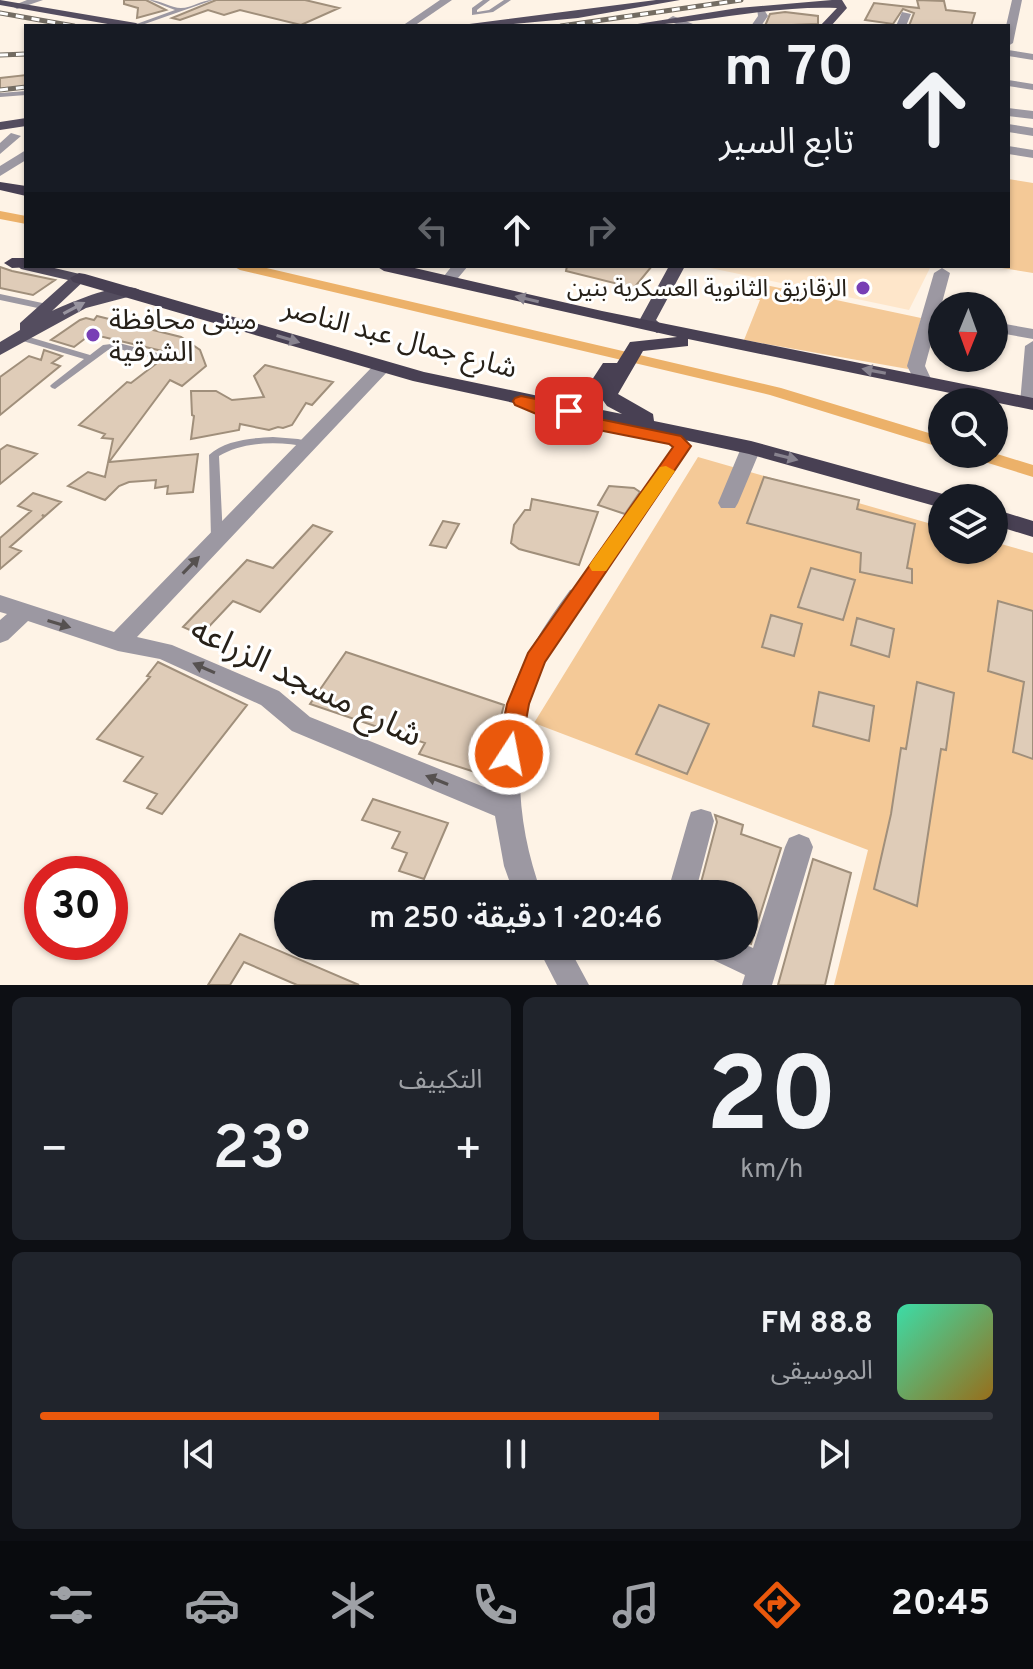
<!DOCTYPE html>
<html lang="ar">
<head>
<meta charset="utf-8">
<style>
  :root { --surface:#171b24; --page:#20242c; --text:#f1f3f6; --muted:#9ea1a6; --line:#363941; --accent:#ea580c }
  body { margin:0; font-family:Overpass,"Noto Sans Arabic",sans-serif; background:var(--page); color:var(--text); direction:rtl; height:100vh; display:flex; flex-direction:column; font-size:30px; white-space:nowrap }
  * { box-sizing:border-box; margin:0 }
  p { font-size:26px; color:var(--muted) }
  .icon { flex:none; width:44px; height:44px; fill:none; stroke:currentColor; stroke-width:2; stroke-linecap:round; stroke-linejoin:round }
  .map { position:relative; height:985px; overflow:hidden; direction:ltr }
  .sheet { display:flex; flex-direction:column; gap:12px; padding:12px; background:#0d0f14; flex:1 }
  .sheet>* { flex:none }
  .top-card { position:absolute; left:24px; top:24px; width:986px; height:244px; border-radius:0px; box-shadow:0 2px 6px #0004; direction:rtl; background:#171b24; color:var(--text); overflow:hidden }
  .needle { width:52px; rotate:181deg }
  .tools { position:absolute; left:928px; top:292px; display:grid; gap:16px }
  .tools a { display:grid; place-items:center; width:80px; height:80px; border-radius:50%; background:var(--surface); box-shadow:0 2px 6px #0004; font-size:40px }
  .speed { position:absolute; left:24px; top:856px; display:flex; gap:16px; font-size:40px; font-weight:700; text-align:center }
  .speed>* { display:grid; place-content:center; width:104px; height:104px; border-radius:50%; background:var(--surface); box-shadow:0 2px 6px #0004; line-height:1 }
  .speed .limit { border:12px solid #d22; background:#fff; color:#111 }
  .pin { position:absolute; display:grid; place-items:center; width:68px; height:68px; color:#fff; margin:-34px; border-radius:16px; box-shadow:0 4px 12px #0006 }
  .me { position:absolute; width:88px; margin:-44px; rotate:11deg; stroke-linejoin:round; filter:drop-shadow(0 0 6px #0008) }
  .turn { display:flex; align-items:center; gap:28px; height:168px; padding:0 24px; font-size:36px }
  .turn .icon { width:104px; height:104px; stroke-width:2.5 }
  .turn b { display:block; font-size:56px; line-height:68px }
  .lanes { display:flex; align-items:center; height:76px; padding:0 24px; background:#0003; justify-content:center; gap:40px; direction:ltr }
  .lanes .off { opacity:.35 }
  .big { font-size:60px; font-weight:600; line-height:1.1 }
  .sheet .widget { flex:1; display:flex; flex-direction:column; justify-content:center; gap:12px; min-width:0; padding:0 28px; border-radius:12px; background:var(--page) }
  .sheet .dial { align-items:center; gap:0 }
  .dial b { font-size:104px; line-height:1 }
  .song { display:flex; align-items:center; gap:24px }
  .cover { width:96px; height:96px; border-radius:12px; background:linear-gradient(135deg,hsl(160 70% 55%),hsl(40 70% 35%)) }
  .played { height:8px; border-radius:4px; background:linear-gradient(90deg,var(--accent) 65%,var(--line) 65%) }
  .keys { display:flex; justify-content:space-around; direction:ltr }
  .heat { display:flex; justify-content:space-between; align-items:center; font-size:44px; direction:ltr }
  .sheet .tiles { flex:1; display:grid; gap:12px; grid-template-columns:1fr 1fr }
  .widget:last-child { grid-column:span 2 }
  .trip { position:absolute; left:274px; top:880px; width:484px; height:80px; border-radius:40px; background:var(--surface); box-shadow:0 2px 6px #0004; font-weight:600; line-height:80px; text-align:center; direction:rtl }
  .tabs { display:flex; height:128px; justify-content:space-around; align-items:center; background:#090b0e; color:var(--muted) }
  .tabs .icon { width:56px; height:56px }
  .tabs .active { color:var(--accent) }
  .tabs b { font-size:36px; color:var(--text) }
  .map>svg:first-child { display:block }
  .built { fill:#fee6ca }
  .green { fill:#f4c997 }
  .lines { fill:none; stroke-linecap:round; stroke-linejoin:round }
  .canal { fill:#ecb169; fill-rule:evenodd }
  .building { fill:#dfccb8; stroke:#a08f7b; stroke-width:2 }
  .service { fill:#9c98a2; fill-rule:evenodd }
  .minor { fill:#9c98a2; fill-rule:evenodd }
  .primary { fill:#544d5f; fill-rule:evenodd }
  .trunk { fill:#484053; fill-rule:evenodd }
  .rail-casing { stroke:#736c62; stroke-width:5 }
  .rail { stroke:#fff; stroke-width:3; stroke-dasharray:8; stroke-linecap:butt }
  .oneway { fill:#88838f }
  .oneway2 { fill:#98949f }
  .oneway3 { fill:#565150 }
  .route { fill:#ea580c; stroke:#983908; stroke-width:2 }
  .slow { fill:#f59e0b }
  .poi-dot { fill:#783fb5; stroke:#fff; stroke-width:3 }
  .labels { text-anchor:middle; stroke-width:6; stroke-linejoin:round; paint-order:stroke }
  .far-poi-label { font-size:24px; fill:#272119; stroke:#fff; text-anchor:end }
  .poi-label { font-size:28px; fill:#272119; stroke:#fff; text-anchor:start }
  .street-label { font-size:28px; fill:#272119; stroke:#fff }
  .near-street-label { font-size:34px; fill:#272119; stroke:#fff }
</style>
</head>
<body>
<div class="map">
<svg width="1033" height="985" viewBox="0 0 1033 985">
  <rect width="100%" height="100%" fill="#fef3e6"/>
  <path class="built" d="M 701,266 L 931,266 L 909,310 Z"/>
  <path class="green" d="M 1008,179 L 1033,183 L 1033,273 L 989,266 L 1008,266 Z
    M 756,283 L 921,318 L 908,369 L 744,340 L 760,300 L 745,297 Z
    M 698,457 L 942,527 L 942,550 L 994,550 L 994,542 L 1033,553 L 1033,985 L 834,985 L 868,850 L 534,723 Z"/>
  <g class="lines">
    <path class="canal" d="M 0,211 L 26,216 L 26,224 L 0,219 Z
      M 233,266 L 258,266 L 781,388 L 942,437 L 942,448 L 770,395 L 240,270 Z
      M 994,453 L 1033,465 L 1033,477 L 972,458 L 969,454 Z"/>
  </g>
  <path class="building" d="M 124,0 L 146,0 L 166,10 L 137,18 L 138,8 L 124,4 Z
    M 216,0 L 305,0 L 339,8 L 301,25 L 240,10 L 224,15 L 208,10 L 180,20 L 172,18 Z
    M 917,0 L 944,1 L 946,10 L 975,13 L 971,26 L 909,26 L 914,13 L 903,9 L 893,24 L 865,20 L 874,3 L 919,8 Z
    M 785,12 L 818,16 L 818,24 L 765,26 L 770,14 Z
    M 26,75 L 26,88 L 0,90 L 0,78 Z
    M 567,266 L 652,266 L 634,288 L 566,271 Z
    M 0,267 L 12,271 L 55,280 L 33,295 L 0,288 Z
    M 97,316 L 181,337 L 200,350 L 206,366 L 182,386 L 170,380 L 109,462 L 198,454 L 193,492 L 167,494 L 168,486 L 155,488 L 156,480 L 129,482 L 119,486 L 105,500 L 68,486 L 88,472 L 105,477 L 113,439 L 102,438 L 105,434 L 79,425 L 127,382 L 131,383 L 166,356 L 162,351 L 91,334 L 74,347 L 51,340 L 80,320 L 86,318 L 94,320 Z
    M 44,350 L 62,356 L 52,363 L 60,366 L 0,415 L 0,377 L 29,356 L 41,360 Z
    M 265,365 L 333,382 L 312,405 L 306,403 L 292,425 L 283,428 L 278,427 L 269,430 L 240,424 L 239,430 L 191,439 L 194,416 L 192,415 L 191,391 L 216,391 L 232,400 L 264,397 L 254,376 Z
    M 7,445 L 37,454 L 0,484 L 0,450 Z
    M 764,477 L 859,500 L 857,509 L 915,524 L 907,568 L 912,569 L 912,583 L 860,572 L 861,553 L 747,523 Z
    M 609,486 L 634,488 L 640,492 L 625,514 L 598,505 Z
    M 33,493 L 61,502 L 45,516 L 42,515 L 44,517 L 10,547 L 21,551 L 0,569 L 0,538 L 31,511 L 18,506 Z
    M 532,499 L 598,512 L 579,565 L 519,549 L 511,543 L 514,525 L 525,510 L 530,510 Z
    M 443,521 L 459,524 L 446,548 L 430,545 Z
    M 313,525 L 332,532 L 260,612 L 233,601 L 201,635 L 183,627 L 247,560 L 273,568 Z
    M 811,568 L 855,580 L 843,620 L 798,607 Z
    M 998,601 L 1033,611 L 1033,759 L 1013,752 L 1024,682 L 988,671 Z
    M 771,615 L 802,624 L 794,656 L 762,647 Z
    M 857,618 L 894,629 L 889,657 L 851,645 Z
    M 346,652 L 504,705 L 496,735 L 478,773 L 419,754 L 425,743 L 310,704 Z
    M 158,662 L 247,705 L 162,814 L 147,808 L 157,794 L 124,781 L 143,757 L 97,739 L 150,677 L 147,676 Z
    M 917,682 L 954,693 L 946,750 L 941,749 L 917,906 L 874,889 L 891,814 L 901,748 L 906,749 Z
    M 819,692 L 874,706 L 869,741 L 813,726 Z
    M 659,705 L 709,724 L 687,774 L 636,754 Z
    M 373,799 L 448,823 L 424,879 L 399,871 L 407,853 L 392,848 L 400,832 L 362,820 Z
    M 715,815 L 743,825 L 741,834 L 781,848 L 751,944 L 744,941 L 744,894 L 698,894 L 717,822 Z
    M 813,859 L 851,873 L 825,985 L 778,985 Z
    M 240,934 L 359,985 L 297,985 L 244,962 L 230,985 L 208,985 Z"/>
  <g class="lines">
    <path class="service" d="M 149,0 C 160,0 171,8 181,8 C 192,8 201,0 213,0 L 139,26 L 131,26 L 175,10 Z
      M 483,0 L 490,0 L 477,10 L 477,12 L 489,10 L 504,0 L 511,0 L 493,12 L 472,15 L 472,8 Z
      M 26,91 L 26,95 L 0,97 L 0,93 Z
      M 0,294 L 47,304 L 51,307 L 47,310 L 0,300 Z
      M 19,334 L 90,355 L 103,345 L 119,343 L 161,354 L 163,356 L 158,359 L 119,349 L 108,350 L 55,389 L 52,388 L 50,386 L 52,384 L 84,359 L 16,339 L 16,335 Z
      M 521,398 L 556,412 L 679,437 L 687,446 L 582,599 L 574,599 L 572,596 L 574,593 L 676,446 L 672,442 L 553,418 L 517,403 L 516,401 Z
      M 273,437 L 298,439 L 312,442 L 313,444 L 308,447 C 280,441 244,441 219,456 L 223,538 L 221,541 L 213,541 L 211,538 L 209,455 C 225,440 252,438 273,437 Z"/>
    <path class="minor" d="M 27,0 L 43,0 L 17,9 L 12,6 Z
      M 440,0 L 452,0 L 414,26 L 402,26 Z
      M 1012,0 L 1022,0 L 1013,43 L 1008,46 L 1006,26 Z
      M 757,8 L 763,8 L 768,16 L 761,26 L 751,26 L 758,16 Z
      M 902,12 L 911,14 L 906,26 L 896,26 Z
      M 673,16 L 693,24 L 694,26 C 684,26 675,26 668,19 Z
      M 1008,50 L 1033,54 L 1033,60 L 1008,56 Z
      M 1008,80 L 1033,84 L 1033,90 L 1008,86 Z
      M 1008,108 L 1033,111 L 1033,119 L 1008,116 Z
      M 1008,124 L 1033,128 L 1033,136 L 1008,132 Z
      M 11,133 L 21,136 L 0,154 L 0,143 Z
      M 1008,146 L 1033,150 L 1033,158 L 1008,154 Z
      M 26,150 L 26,160 L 0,176 L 0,166 Z
      M 452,266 L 468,266 L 453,284 L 443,284 L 440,281 Z
      M 942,268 L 950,273 L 925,366 L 932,381 L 923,386 L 917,385 L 907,366 L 934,273 Z
      M 994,322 L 1033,329 L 1033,339 L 994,332 Z
      M 1033,341 L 1033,407 L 1029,408 L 1020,403 L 1025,346 Z
      M 382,362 L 391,367 L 388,371 L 137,637 L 172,645 L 279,691 L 310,717 L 494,791 C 493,713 524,651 570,590 L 578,588 L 586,590 L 589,596 C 577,617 560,635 548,657 C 509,730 514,819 542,894 L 514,894 L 504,866 L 495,816 L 292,731 L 261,705 L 160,659 L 118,651 L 28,621 L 8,640 L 0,643 L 0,620 L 7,614 L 0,612 L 0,595 L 114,632 L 376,363 Z
      M 751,442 L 761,448 L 738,503 L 735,508 L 721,508 L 718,503 L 741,448 Z
      M 701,809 L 711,812 L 714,821 L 695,894 L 667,894 L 688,821 L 691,812 Z
      M 799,834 L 809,838 L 813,847 L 772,985 L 742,985 L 745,975 L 705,956 L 700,946 L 744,944 L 753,948 L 785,847 L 789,838 Z
      M 537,946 L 568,946 L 589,985 L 557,985 Z"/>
    <path class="primary" d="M 0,0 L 136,23 L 141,26 L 119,26 L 0,5 Z
      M 656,0 L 680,0 L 578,18 L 492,26 L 454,26 Z
      M 832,0 L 842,0 L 847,8 L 831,26 L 820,26 L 837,8 C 765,5 696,26 625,26 L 738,8 Z
      M 26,118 L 26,126 L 0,130 L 0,122 Z
      M 26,261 L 26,266 L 46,266 L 84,275 L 87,278 L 52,311 C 70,303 125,278 141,291 L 139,294 L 86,308 L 0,355 L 0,342 L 20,330 L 20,323 L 68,280 L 21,269 L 18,266 Z
      M 669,266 L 685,266 L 656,320 L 665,328 L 657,333 L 639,321 Z"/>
    <path class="trunk" d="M 0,182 L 26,186 L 26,196 L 0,190 Z
      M 26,258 L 26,266 L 32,267 L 12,268 L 4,263 L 12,258 Z
      M 376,266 L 406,266 L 602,311 L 1033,398 L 1033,410 L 688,339 L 688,346 L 643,351 L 618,394 L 653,414 L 654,421 L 751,441 L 950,496 L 951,498 L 942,498 L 942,508 L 749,454 L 413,381 L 73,282 L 70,278 L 79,273 L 85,274 L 424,372 L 548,398 L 588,386 L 603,363 L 617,363 L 630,342 L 677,337 L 384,271 ZM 599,395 L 607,406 L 622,414 L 573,404 Z
      M 994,509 L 1033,521 L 1033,537 L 994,525 Z"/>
    <defs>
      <path id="rail" d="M 0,13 L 74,26
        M 561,26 L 741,0
        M 0,55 L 26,54
        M 0,90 L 26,87"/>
    </defs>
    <use href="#rail" class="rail-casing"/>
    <use href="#rail" class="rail"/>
  </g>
  <defs><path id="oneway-solid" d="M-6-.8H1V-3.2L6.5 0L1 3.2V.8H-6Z" transform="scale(2)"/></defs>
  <g class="oneway">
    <use href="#oneway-solid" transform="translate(527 299) rotate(-167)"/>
    <use href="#oneway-solid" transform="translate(288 339) rotate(17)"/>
    <use href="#oneway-solid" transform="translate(874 371) rotate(-169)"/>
    <use href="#oneway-solid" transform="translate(786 457) rotate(14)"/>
  </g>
  <use class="oneway2" href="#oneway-solid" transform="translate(74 308) rotate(-28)"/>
  <g class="oneway3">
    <use href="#oneway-solid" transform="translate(191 565) rotate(-46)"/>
    <use href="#oneway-solid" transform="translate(59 624) rotate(17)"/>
    <use href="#oneway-solid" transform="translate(204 668) rotate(-156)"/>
    <use href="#oneway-solid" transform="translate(437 780) rotate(-158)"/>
  </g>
  <path class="route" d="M 521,396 L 575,407 L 577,411 L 575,414 L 681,436 L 691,446 L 545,662 L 529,704 L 520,754 L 517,761 L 509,764 L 500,761 L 497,754 L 507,704 L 528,653 L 673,447 L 669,444 L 553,421 L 515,405 L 513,401 L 515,398 Z"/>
  <path class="slow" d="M 666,466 L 675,471 L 606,571 L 592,571 L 589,566 L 592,561 L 660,467 Z"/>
  <g class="poi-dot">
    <circle cx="863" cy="288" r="8"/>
    <circle cx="93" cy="335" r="8"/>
  </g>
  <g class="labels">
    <g class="far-poi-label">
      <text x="847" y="296">الزقازيق الثانوية العسكرية بنين</text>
    </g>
    <g class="poi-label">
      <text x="109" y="329">مبنى محافظة<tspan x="109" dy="32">الشرقية</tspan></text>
    </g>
    <g class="street-label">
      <text transform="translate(400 337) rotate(15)" y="10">شارع جمال عبد الناصر</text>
    </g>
    <g class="near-street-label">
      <text transform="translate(307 681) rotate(26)" y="12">شارع مسجد الزراعه</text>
    </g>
  </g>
</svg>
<div class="tools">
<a><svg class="needle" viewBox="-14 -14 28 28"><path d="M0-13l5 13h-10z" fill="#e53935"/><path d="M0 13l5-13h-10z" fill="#9ea1a6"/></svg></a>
<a><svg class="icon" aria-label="search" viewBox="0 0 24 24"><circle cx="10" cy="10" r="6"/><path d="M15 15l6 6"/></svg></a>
<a><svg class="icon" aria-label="layers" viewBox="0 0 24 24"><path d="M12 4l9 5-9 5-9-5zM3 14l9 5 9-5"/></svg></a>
</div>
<div class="speed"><div class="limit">30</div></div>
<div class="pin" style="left:569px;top:411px;background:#d93025"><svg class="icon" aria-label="arrive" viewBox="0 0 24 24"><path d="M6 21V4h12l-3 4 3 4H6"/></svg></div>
<svg class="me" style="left:509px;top:754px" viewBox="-20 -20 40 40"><circle r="17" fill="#ea580c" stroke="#fff" stroke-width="3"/><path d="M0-11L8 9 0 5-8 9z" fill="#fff"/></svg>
<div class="trip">20:46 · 1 دقيقة · 250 m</div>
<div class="top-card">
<div class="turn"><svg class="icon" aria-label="ahead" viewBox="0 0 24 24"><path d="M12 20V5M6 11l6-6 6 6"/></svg><div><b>70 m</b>تابع السير</div></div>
<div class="lanes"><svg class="icon off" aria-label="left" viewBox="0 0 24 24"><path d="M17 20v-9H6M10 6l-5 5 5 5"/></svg><svg class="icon" aria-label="ahead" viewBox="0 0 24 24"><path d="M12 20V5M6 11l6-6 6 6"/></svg><svg class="icon off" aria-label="right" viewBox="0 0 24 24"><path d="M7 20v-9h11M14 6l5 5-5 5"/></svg></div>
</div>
</div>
<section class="sheet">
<div class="tiles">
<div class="widget dial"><b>20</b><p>km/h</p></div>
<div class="widget"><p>التكييف</p>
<div class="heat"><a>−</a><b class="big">23°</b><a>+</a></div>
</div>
<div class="widget">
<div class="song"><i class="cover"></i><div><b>88.8 FM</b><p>الموسيقى</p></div></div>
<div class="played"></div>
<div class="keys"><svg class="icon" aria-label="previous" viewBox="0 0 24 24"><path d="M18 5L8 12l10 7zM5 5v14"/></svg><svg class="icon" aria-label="pause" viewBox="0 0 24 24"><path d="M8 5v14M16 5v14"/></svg><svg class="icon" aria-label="next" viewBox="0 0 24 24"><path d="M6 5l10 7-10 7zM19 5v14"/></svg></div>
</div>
</div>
</section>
<nav class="tabs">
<b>20:45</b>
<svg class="icon active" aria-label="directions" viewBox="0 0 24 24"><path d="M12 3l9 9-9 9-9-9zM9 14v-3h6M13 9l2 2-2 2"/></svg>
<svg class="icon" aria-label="music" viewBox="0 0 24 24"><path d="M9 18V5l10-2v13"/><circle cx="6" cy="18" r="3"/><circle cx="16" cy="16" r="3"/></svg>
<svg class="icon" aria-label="phone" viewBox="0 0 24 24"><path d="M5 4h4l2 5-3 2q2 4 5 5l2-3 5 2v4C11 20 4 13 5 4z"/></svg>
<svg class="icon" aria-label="climate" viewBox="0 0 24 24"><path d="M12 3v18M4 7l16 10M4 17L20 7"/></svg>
<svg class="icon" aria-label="car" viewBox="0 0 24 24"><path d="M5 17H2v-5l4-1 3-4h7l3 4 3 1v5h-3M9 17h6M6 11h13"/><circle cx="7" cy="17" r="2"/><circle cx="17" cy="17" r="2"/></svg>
<svg class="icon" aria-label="filters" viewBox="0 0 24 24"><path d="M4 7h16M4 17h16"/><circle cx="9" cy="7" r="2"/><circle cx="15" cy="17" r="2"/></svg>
</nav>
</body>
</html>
